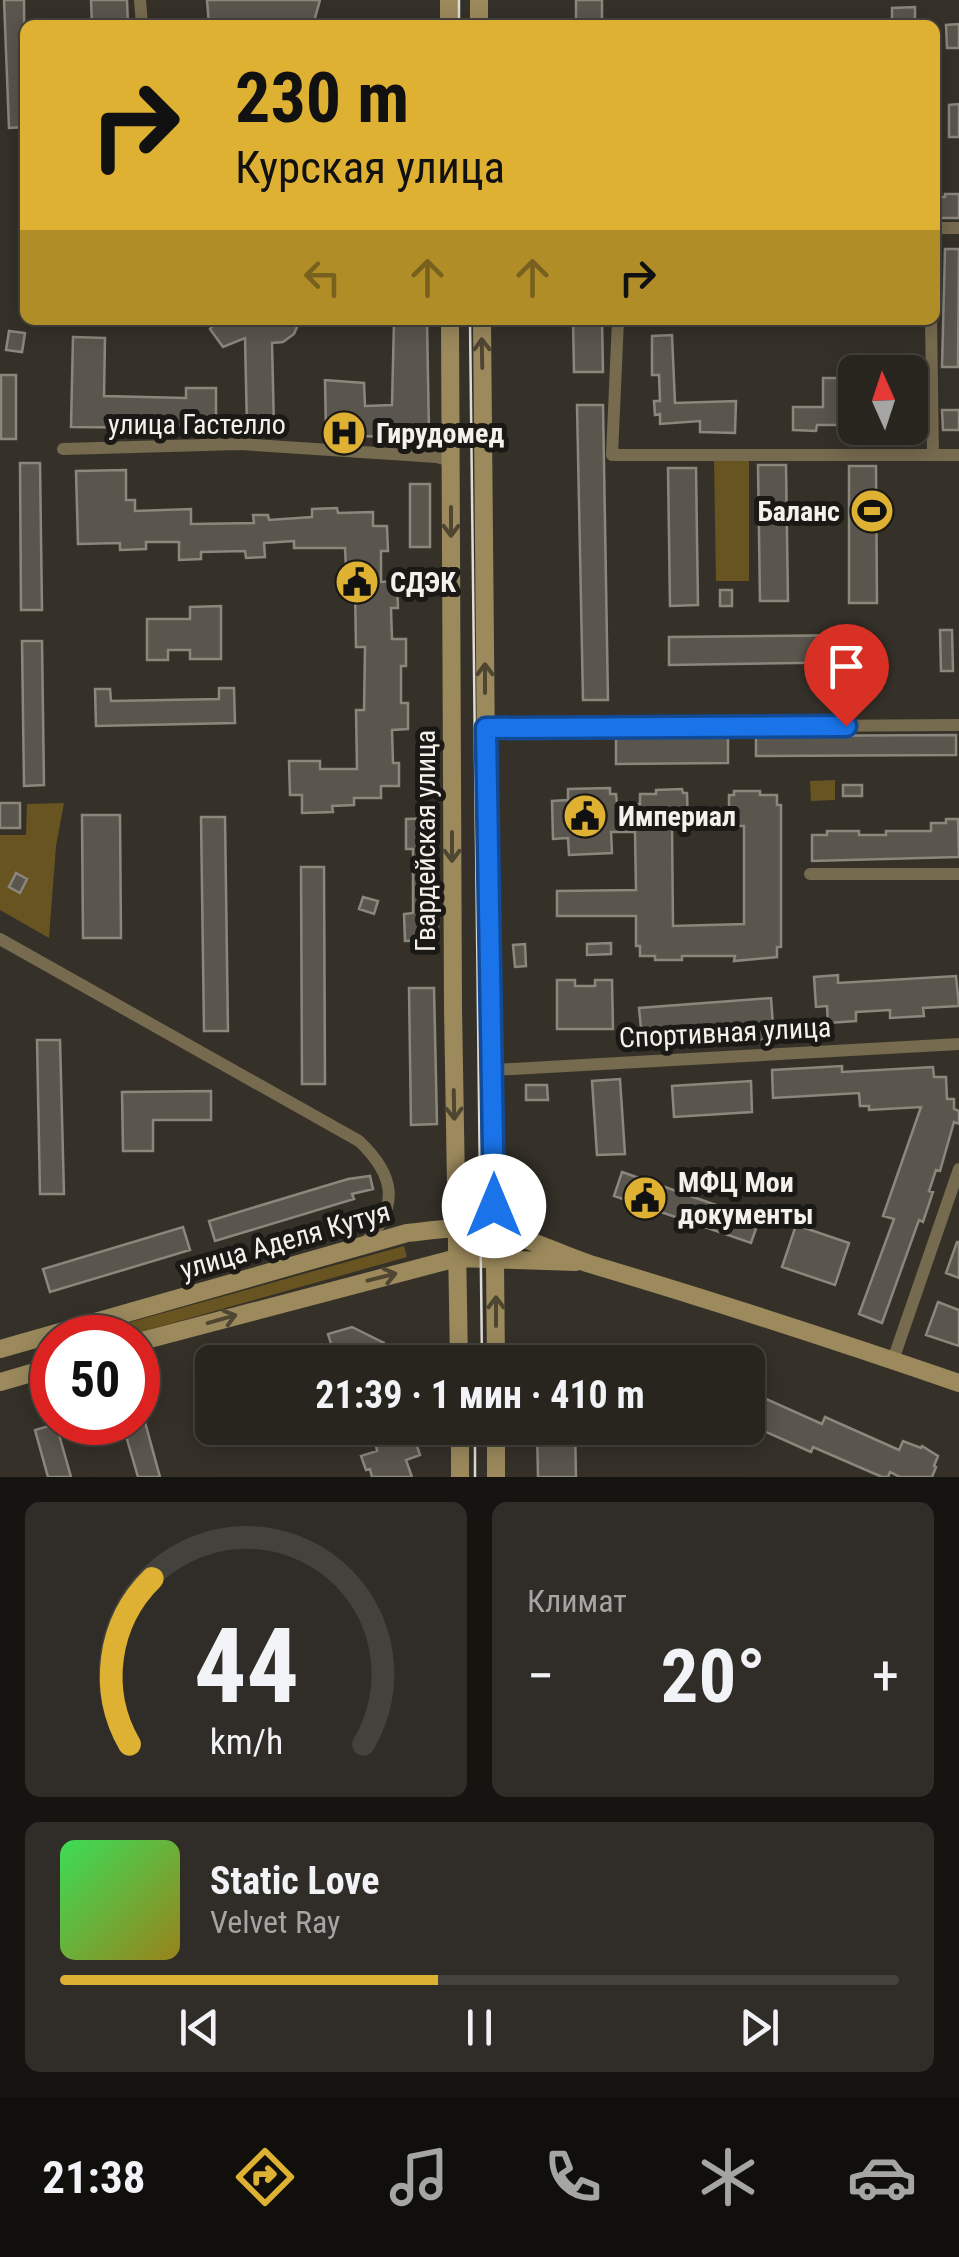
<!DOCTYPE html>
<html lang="ru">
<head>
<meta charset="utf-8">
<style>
  :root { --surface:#28251f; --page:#302d28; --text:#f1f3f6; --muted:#a5a5a4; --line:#44423d; --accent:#deb133 }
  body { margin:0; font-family:"Roboto Condensed",sans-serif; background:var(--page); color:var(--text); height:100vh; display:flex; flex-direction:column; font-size:38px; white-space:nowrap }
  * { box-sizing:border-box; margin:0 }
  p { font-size:32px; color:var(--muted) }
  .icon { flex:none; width:55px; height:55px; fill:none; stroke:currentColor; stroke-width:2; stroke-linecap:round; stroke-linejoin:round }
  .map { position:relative; height:1477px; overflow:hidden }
  .side { display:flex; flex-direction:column; gap:25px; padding:25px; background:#161411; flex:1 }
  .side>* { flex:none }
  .guide { position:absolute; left:20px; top:20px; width:920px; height:305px; border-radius:15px; box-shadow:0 5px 25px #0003,0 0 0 2px var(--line); background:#deb133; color:#111; overflow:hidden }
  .needle { width:65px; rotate:357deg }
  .buttons { position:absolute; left:838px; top:355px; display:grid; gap:20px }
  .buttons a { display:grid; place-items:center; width:90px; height:90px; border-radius:15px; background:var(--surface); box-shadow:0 5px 25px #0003,0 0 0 2px var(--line); font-size:50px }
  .speed { position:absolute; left:30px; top:1315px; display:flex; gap:20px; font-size:50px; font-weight:700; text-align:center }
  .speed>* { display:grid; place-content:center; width:130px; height:130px; border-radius:50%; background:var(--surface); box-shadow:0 5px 25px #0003,0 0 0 2px var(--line); line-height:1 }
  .speed .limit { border:15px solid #d22; background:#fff; color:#111 }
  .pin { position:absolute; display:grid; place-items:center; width:85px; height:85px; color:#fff; margin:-102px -42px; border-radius:50% 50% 50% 0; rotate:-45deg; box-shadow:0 0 10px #0007 }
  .pin .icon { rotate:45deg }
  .me { position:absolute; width:110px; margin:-55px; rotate:0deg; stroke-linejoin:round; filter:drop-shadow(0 0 8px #0008) }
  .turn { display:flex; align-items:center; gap:35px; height:210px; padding:0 50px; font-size:45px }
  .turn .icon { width:130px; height:130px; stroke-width:2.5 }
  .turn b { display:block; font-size:70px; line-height:85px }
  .lanes { display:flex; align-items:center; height:95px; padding:0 50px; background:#0003; justify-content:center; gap:50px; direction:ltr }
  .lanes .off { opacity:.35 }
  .big { font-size:75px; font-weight:700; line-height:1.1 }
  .side .widget { flex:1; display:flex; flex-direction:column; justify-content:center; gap:15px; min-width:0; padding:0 35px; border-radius:15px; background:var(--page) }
  .side .dial { align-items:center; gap:0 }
  .dial svg { height:260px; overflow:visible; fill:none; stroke:var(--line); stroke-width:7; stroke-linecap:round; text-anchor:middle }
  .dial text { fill:var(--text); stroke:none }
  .song { display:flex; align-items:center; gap:30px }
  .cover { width:120px; height:120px; border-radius:15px; background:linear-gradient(135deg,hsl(130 70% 55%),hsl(50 70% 35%)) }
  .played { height:10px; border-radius:5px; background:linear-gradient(90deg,var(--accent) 45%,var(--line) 45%) }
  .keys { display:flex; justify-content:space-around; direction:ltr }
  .heat { display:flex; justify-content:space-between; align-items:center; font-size:55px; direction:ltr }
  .side .tiles { flex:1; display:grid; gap:25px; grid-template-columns:1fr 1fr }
  .widget:last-child { grid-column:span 2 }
  .trip { position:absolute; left:195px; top:1345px; width:570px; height:100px; border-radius:15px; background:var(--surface); box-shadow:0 5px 25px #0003,0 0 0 2px var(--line); font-weight:700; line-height:100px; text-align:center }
  .tab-bar { display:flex; height:160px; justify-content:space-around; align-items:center; background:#100f0c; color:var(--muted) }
  .tab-bar .icon { width:70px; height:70px }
  .tab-bar .active { color:var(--accent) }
  .tab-bar b { font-size:45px; color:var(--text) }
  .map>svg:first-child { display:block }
  .green { fill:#685420 }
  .building { fill:#5a564d; stroke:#8b877d; stroke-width:2.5 }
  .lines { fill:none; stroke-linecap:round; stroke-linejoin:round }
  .street { stroke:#766a4f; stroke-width:12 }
  .secondary { stroke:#9c8a5d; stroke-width:18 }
  .tram { stroke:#dfdbd6; stroke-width:2.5 }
  .oneway { stroke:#4f4632 }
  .route-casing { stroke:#114b97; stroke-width:25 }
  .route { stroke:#1a73e8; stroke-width:18 }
  .labels { text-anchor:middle; stroke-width:10; stroke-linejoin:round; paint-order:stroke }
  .street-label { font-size:28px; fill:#f4f1ec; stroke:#1b1916 }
  .poi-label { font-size:28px; font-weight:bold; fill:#f4f1ec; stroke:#1b1916; text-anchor:start }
</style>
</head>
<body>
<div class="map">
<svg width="959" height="1477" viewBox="0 0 959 1477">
  <rect width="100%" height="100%" fill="#353129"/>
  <path class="green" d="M 749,459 L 749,581 L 716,581 L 714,460 Z
    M 835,780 L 835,800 L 811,801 L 810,781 Z
    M 64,803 L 56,846 L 49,938 L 0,910 L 0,835 L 26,835 L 27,804 Z
    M 404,1246 L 407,1257 L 123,1337 L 73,1338 Z"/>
  <path class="building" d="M 4,0 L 24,0 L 25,127 L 9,128 Z
    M 91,0 L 127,0 L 128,25 L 92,25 Z
    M 207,0 L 320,0 L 313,25 L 209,25 Z
    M 576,0 L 602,0 L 602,25 L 576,25 Z
    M 915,7 L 915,25 L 892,25 L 892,8 Z
    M 959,24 L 959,48 L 947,48 L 946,25 Z
    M 959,104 L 959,137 L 949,137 L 949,105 Z
    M 945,194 L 959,194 L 959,218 L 938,218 L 938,197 L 945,197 Z
    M 945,249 L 959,249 L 958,367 L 942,367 Z
    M 218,320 L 300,320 L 294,334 L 283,342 L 272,343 L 274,428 L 247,428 L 245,338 L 223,347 L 210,329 Z
    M 394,320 L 427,320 L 429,433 L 425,438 L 326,435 L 325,380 L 364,383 L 365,406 L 392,405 Z
    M 573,320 L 602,320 L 603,372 L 574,372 Z
    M 9,331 L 25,333 L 22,352 L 6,350 Z
    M 672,335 L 675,403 L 736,401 L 735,433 L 700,432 L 700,421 L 660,424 L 660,414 L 655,415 L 654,401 L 660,401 L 659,375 L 652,375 L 652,336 Z
    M 73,337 L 105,338 L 104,396 L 186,398 L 186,388 L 216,388 L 216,424 L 173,425 L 173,428 L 71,427 Z
    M 1,375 L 16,375 L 16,439 L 1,439 Z
    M 823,378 L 855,378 L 855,425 L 817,425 L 816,431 L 793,430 L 793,407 L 823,407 Z
    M 577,405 L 603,405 L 608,700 L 583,700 Z
    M 942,410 L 959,410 L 959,430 L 943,430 Z
    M 868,428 L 917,428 L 917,439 L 868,439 Z
    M 20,463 L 40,463 L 42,610 L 21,610 Z
    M 758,465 L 786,465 L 788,601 L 760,601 Z
    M 849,466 L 876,466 L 877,603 L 849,603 Z
    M 668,468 L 696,468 L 698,605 L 670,606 Z
    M 126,470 L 126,500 L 135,500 L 135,511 L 191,509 L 191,524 L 254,523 L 253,515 L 268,515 L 269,520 L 312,517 L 312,509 L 337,508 L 338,513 L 373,512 L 373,526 L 387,526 L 388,551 L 381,551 L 381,582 L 397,581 L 398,608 L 391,608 L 392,639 L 406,639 L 406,666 L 401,666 L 401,703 L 408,703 L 408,729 L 392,730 L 393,763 L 399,763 L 399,786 L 381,786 L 381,798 L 354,798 L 354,805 L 332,806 L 333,812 L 302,813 L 302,795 L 290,795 L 289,761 L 320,761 L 320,769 L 357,769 L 356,710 L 364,710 L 365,647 L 356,647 L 355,589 L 347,589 L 345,548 L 294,548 L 294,541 L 264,543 L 265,557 L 246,558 L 245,551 L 201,552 L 201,559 L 179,560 L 179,542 L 146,542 L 146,549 L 120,550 L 120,543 L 78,544 L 76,471 Z
    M 410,484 L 430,484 L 430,547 L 410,547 Z
    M 720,590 L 732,590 L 732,606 L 720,606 Z
    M 221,606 L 221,659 L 190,659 L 190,650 L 168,650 L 168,660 L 147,660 L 147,619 L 190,619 L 190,607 Z
    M 940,630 L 952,630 L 953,671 L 941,671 Z
    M 866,635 L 866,662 L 669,665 L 669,637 Z
    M 22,641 L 42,641 L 44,785 L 24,786 Z
    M 219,688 L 234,688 L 235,723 L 96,726 L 95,689 L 110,689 L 111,701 L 219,699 Z
    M 956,735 L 956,755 L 756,756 L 756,736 Z
    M 728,736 L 728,763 L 616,764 L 616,737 Z
    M 843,785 L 862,785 L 862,796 L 843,796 Z
    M 610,788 L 610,794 L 616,794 L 617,804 L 640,804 L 640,794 L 656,794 L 656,790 L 682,789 L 683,793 L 687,793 L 688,825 L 672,825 L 673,926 L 744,924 L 744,826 L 729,826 L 729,795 L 734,795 L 734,791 L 760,791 L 760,795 L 777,795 L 777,805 L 781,805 L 781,947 L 777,947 L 777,957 L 734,961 L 735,956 L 682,956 L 682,960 L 655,960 L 655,956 L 640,956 L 640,946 L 636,946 L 636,916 L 557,916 L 557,891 L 636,890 L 635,832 L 611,832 L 612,853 L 569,855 L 568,838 L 553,839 L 552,801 L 568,800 L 568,789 Z
    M 0,803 L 20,803 L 20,828 L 0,828 Z
    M 82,815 L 120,815 L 121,938 L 83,938 Z
    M 201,817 L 225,817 L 228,1031 L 204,1031 Z
    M 437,818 L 438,940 L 405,941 L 404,914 L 413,913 L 413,849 L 406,849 L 406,819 Z
    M 946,819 L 958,819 L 959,857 L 812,861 L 812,835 L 827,835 L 827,831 L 859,831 L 859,835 L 886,835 L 886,831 L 931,831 L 931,823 L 946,823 Z
    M 301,867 L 324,867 L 325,1084 L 302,1084 Z
    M 16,873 L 27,879 L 20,893 L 9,887 Z
    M 363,897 L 378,901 L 374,914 L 359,909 Z
    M 611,943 L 611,954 L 587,955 L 587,944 Z
    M 525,944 L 526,966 L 515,967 L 513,945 Z
    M 838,975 L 838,983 L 956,976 L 959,1006 L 923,1008 L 924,1016 L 890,1018 L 890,1010 L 856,1012 L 856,1021 L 828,1023 L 827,1006 L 816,1007 L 814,977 Z
    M 557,980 L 575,980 L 575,986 L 595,986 L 595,980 L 612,980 L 613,1029 L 557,1029 Z
    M 409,988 L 434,988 L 437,1124 L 411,1125 Z
    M 771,998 L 774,1039 L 643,1049 L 639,1008 Z
    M 37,1040 L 60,1040 L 64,1194 L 40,1194 Z
    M 842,1066 L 842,1072 L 933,1067 L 934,1077 L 946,1077 L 947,1099 L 954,1099 L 954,1109 L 959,1111 L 959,1124 L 954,1122 L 940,1171 L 936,1170 L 929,1191 L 933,1192 L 923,1222 L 919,1220 L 882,1323 L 859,1314 L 894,1219 L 883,1216 L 921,1107 L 869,1110 L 869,1106 L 860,1106 L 859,1093 L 773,1098 L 772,1070 Z
    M 620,1079 L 625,1154 L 597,1155 L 592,1081 Z
    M 751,1081 L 752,1112 L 674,1117 L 672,1086 Z
    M 526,1085 L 547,1085 L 548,1100 L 526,1100 Z
    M 211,1091 L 211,1120 L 153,1120 L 153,1151 L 123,1151 L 122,1092 Z
    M 622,1172 L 759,1220 L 751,1243 L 614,1196 Z
    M 370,1176 L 373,1189 L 352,1194 L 354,1199 L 215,1241 L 209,1221 L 348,1179 Z
    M 796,1225 L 849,1243 L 835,1285 L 782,1267 Z
    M 183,1227 L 190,1250 L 50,1292 L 43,1269 Z
    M 957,1242 L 959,1242 L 959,1278 L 946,1273 Z
    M 938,1302 L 959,1310 L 959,1346 L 926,1335 Z
    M 352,1327 L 384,1343 L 390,1362 L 272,1362 L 272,1360 L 305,1350 L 307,1355 L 332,1347 L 328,1334 Z
    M 660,1350 L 660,1362 L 547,1362 L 547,1353 Z
    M 748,1391 L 822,1424 L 825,1417 L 899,1450 L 903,1441 L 921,1448 L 922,1446 L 938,1456 L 934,1466 L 936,1467 L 932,1477 L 900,1477 L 890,1472 L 888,1477 L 882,1477 L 813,1447 L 811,1452 L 748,1424 Z
    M 122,1422 L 145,1422 L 160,1477 L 138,1477 Z
    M 56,1424 L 60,1438 L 71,1477 L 48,1477 L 35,1430 Z
    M 373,1428 L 411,1428 L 420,1455 L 406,1460 L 412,1477 L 372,1477 L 370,1469 L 366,1470 L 361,1456 L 377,1451 Z
    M 537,1428 L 575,1428 L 576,1477 L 538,1477 Z"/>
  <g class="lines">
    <path class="street" d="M 140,0 L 142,25
      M 935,228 L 959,228
      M 618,320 L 612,455 L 959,455
      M 931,320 L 933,455
      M 63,449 L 240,444 L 437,457 L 451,461
      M 486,728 L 959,725
      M 810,874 L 959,874
      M 0,939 L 359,1141 C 395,1175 400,1206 365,1243
      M 493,1070 L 959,1044
      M 893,1360 L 959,1169"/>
    <path class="secondary" d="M 449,0 L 449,25
      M 479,0 L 479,25
      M 450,320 L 453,1008 L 459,1362
      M 482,320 L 487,865 L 493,1070 L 496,1362
      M 138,1342 L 457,1258 L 576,1262
      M 0,1349 L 407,1233 C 436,1230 468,1225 497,1231 C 530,1238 559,1254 590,1264 C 714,1301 837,1341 959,1383
      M 0,1382 L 52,1367
      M 460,1428 L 460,1477
      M 496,1428 L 496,1477"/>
    <path class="tram" d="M 459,0 L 459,25
      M 470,320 L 482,1362
      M 475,1428 L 475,1477"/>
  </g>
  <defs><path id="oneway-shaft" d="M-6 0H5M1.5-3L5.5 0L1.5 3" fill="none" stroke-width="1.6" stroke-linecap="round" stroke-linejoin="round" transform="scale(2.5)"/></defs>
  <g class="oneway">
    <use href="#oneway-shaft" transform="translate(482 353) rotate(-91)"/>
    <use href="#oneway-shaft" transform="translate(451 522) rotate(90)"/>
    <use href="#oneway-shaft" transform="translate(485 678) rotate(-90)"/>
    <use href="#oneway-shaft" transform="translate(452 847) rotate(90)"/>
    <use href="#oneway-shaft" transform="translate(454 1105) rotate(89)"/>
    <use href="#oneway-shaft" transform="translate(382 1277) rotate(-14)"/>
    <use href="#oneway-shaft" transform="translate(496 1311) rotate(-90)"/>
    <use href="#oneway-shaft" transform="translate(222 1319) rotate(-16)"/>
  </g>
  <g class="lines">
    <defs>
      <path id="route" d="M 494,1206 L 486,728 L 846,726"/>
    </defs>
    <use href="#route" class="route-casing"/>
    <use href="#route" class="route"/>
  </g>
  <defs>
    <symbol id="hospital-disc" viewBox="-11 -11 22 22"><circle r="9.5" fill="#deb133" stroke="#1b1916"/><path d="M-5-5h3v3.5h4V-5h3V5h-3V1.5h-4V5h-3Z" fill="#111"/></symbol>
    <symbol id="stadium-disc" viewBox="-11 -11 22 22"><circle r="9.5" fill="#deb133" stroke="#1b1916"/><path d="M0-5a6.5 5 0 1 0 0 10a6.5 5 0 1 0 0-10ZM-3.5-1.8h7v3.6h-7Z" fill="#111"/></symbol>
    <symbol id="civic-disc" viewBox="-11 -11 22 22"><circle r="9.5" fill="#deb133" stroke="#1b1916"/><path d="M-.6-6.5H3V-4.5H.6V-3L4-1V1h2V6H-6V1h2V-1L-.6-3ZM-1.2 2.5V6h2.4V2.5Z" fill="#111"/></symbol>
  </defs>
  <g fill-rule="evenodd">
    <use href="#hospital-disc" x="319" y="408" width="50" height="50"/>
    <use href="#stadium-disc" x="847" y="486" width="50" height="50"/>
    <use href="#civic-disc" x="332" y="557" width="50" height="50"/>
    <use href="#civic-disc" x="560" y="791" width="50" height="50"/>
    <use href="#civic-disc" x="620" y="1173" width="50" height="50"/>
  </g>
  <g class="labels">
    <g class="street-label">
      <text x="197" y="434">улица Гастелло</text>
      <text transform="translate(425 841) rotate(-90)" y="10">Гвардейская улица</text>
      <text transform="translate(725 1032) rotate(-3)" y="10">Спортивная улица</text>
      <text transform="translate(285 1240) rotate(-16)" y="10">улица Аделя Кутуя</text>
    </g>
    <g class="poi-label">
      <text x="376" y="443">Гирудомед</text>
      <text x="840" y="521" text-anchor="end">Баланс</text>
      <text x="390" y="592">СДЭК</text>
      <text x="618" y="826">Империал</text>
      <text x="678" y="1192">МФЦ Мои<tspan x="678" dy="32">документы</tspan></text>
    </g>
  </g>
</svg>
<div class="buttons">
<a><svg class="needle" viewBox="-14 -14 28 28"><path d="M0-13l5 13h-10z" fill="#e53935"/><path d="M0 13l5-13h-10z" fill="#a5a5a4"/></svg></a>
</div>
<div class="speed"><div class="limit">50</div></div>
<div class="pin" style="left:846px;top:726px;background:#d93025"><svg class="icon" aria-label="arrive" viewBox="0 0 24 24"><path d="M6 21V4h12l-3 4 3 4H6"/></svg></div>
<svg class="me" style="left:494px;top:1206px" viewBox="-20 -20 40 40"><circle r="19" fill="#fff"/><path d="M0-13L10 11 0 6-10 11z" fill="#1a73e8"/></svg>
<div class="trip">21:39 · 1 мин · 410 m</div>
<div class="guide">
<div class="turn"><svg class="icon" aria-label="right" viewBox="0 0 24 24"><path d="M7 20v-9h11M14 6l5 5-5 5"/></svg><div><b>230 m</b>Курская улица</div></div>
<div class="lanes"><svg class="icon off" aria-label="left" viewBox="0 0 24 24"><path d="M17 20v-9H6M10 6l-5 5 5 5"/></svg><svg class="icon off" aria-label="ahead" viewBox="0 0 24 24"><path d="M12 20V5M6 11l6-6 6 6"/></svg><svg class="icon off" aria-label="ahead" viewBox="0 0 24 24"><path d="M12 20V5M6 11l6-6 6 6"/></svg><svg class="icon" aria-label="right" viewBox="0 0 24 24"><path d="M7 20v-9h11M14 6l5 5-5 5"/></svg></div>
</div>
</div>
<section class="side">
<div class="tiles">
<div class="widget dial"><svg viewBox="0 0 100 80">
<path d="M14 69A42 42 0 1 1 86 69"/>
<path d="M14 69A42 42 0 0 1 21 18" stroke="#deb133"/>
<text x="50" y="56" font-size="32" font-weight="700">44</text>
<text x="50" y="72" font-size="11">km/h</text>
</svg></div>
<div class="widget"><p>Климат</p>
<div class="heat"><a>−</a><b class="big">20°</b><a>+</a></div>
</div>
<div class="widget">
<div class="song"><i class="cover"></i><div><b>Static Love</b><p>Velvet Ray</p></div></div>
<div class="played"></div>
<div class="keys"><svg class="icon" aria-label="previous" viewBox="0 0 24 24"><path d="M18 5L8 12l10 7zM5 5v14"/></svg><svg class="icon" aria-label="pause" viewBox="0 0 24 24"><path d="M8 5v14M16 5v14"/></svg><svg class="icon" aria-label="next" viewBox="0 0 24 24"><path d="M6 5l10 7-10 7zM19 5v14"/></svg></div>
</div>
</div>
</section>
<nav class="tab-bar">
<b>21:38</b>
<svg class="icon active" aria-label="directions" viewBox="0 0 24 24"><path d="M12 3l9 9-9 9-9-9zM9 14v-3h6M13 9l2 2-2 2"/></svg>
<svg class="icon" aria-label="music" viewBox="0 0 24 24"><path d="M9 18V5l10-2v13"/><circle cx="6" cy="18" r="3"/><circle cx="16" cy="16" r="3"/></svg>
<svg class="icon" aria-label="phone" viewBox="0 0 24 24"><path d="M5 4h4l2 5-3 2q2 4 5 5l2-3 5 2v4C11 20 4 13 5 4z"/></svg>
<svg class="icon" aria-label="climate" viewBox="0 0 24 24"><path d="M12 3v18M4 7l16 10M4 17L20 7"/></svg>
<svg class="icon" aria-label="car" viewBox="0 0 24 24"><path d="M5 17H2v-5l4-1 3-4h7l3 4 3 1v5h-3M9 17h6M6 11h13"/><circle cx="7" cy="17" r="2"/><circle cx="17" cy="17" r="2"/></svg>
</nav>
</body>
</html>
